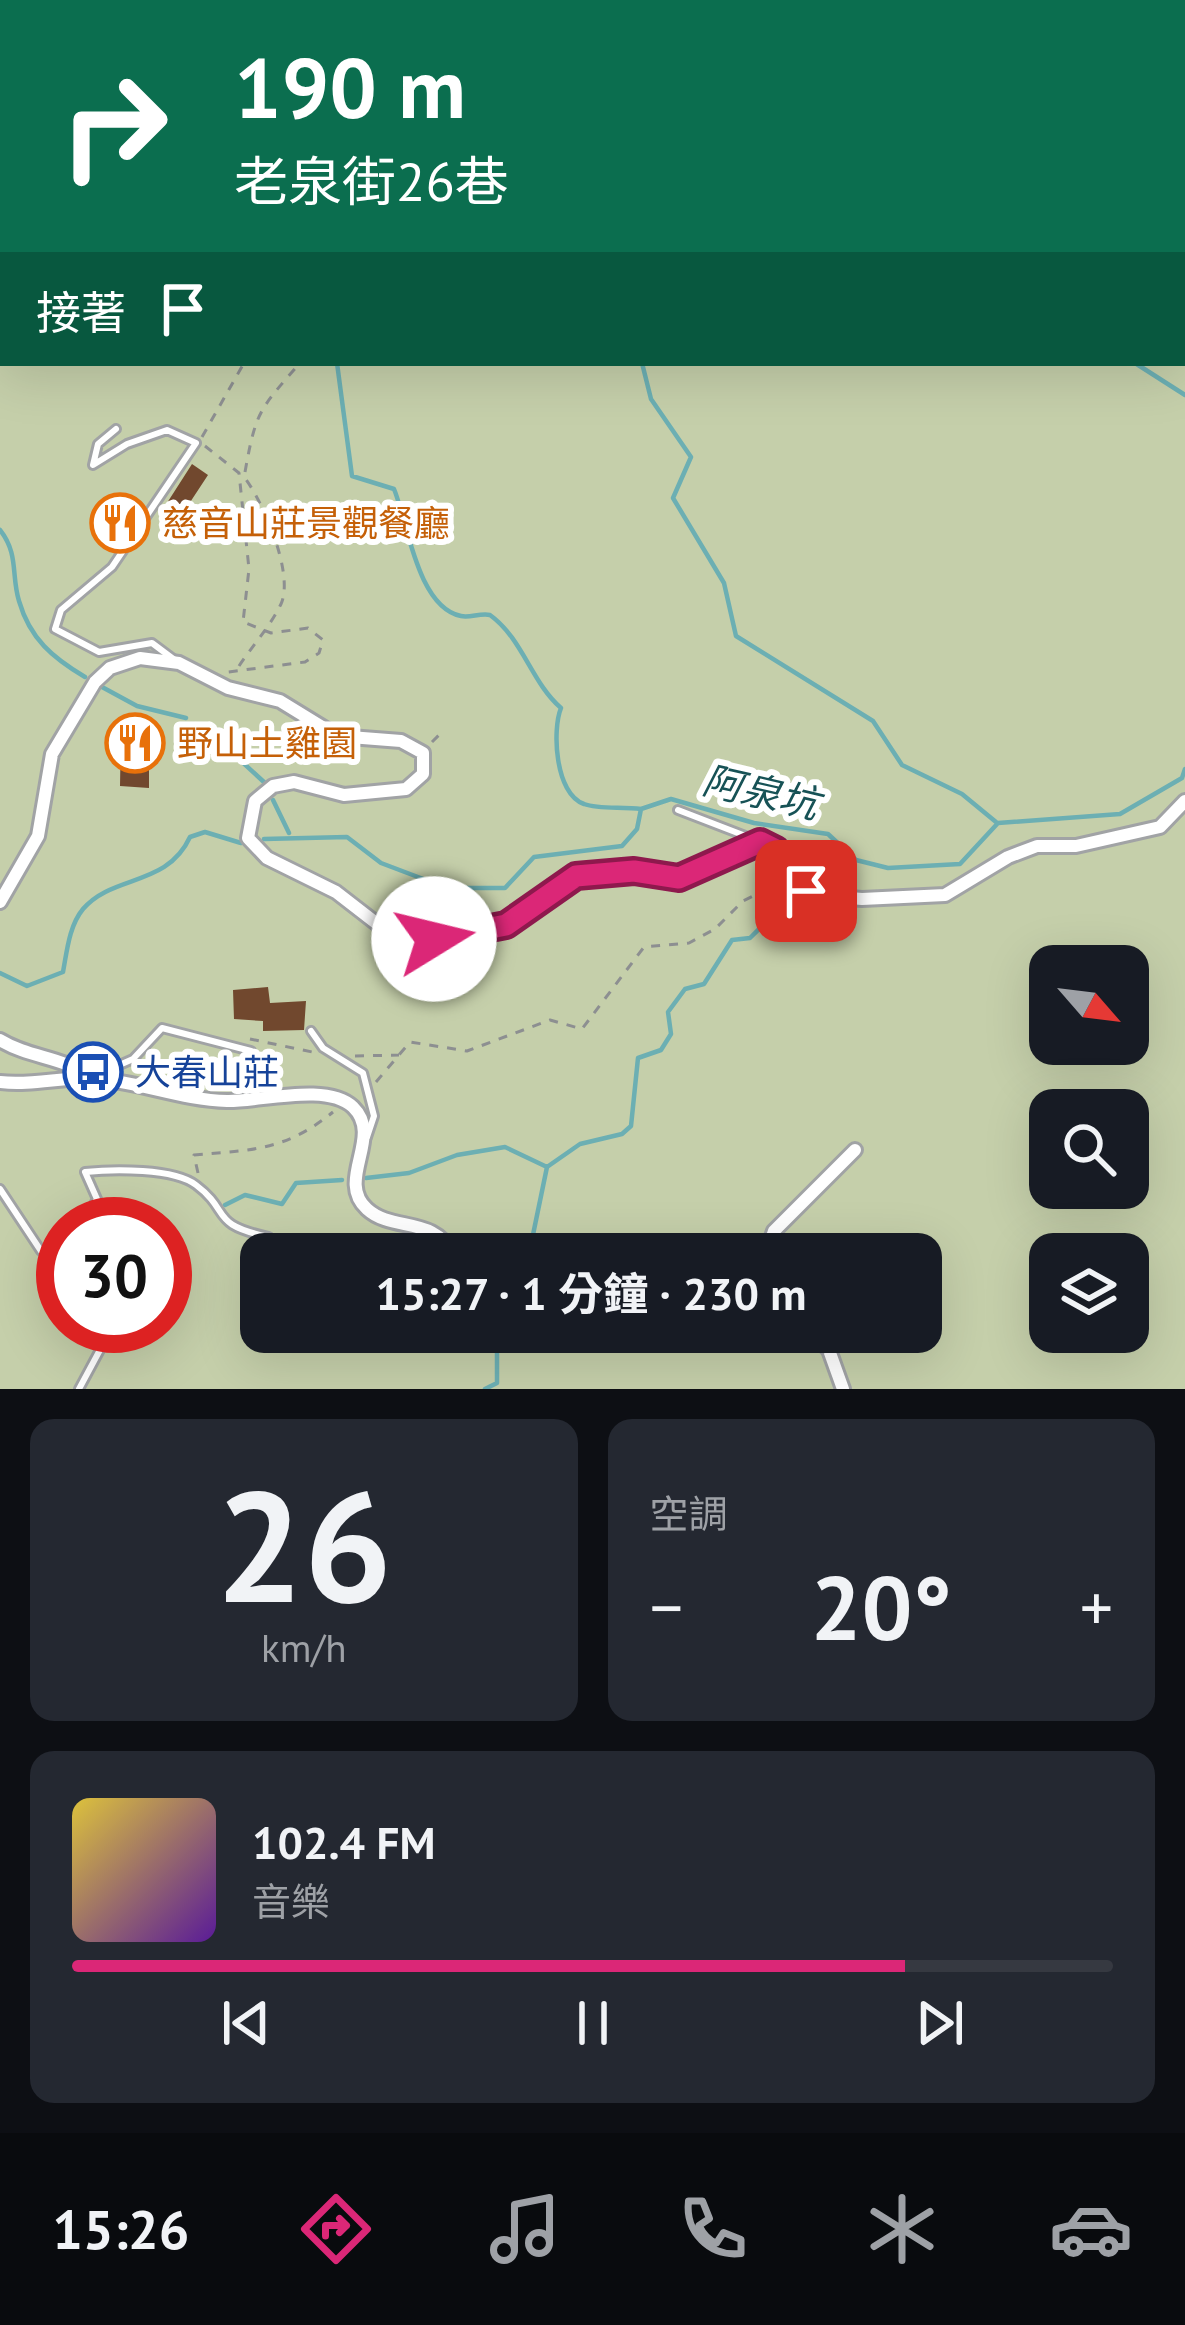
<!DOCTYPE html>
<html lang="zh-TW">
<head>
<meta charset="utf-8">
<style>
  :root { --surface:#171b24; --page:#242831; --text:#f1f3f6; --muted:#9ea1a6; --line:#363941; --accent:#db2777 }
  body { margin:0; font-family:"PT Sans","Noto Sans TC",sans-serif; background:var(--page); color:var(--text); height:100vh; display:flex; flex-direction:column; font-size:45px; white-space:nowrap }
  * { box-sizing:border-box; margin:0 }
  p { font-size:39px; color:var(--muted) }
  .icon { flex:none; width:66px; height:66px; fill:none; stroke:currentColor; stroke-width:2; stroke-linecap:round; stroke-linejoin:round }
  .map { position:relative; height:1389px; overflow:hidden }
  .side { display:flex; flex-direction:column; gap:30px; padding:30px; background:#0d0f14; flex:1 }
  .side>* { flex:none }
  .top-card { position:absolute; left:0px; top:0px; width:1185px; height:366px; box-shadow:0 12px 48px #0002; background:#0b6e4f; color:#fff; overflow:hidden }
  .needle { width:78px; rotate:118deg }
  .buttons { position:absolute; left:1029px; top:945px; display:grid; gap:24px }
  .buttons a { display:grid; place-items:center; width:120px; height:120px; border-radius:24px; background:var(--surface); box-shadow:0 12px 48px #0002; font-size:60px }
  .speed { position:absolute; left:36px; top:1197px; display:flex; gap:24px; font-size:60px; font-weight:700; text-align:center }
  .speed>* { display:grid; place-content:center; width:156px; height:156px; border-radius:50%; background:var(--surface); box-shadow:0 12px 48px #0002; line-height:1 }
  .speed .limit { border:18px solid #d22; background:#fff; color:#111 }
  .pin { position:absolute; display:grid; place-items:center; width:102px; height:102px; color:#fff; margin:-51px; border-radius:24px; box-shadow:0 6px 18px #0006 }
  .me { position:absolute; width:132px; margin:-66px; rotate:81deg; stroke-linejoin:round; filter:drop-shadow(0 0 9px #0008) }
  .turn { display:flex; align-items:center; gap:42px; height:252px; padding:0 36px; font-size:54px }
  .turn .icon { width:156px; height:156px; stroke-width:2.5 }
  .turn b { display:block; font-size:84px; line-height:102px }
  .then { display:flex; align-items:center; height:114px; padding:0 36px; background:#0003; gap:24px; font-size:45px }
  .big { font-size:90px; font-weight:700; line-height:1.1 }
  .side .tile { flex:1; display:flex; flex-direction:column; justify-content:center; gap:18px; min-width:0; padding:0 42px; border-radius:24px; background:var(--page) }
  .side .dial { align-items:center; gap:0 }
  .dial b { font-size:156px; line-height:1 }
  .song { display:flex; align-items:center; gap:36px }
  .cover { width:144px; height:144px; border-radius:18px; background:linear-gradient(135deg,hsl(50 70% 55%),hsl(270 70% 35%)) }
  .played { height:12px; border-radius:6px; background:linear-gradient(90deg,var(--accent) 80%,var(--line) 80%) }
  .keys { display:flex; justify-content:space-around; direction:ltr }
  .heat { display:flex; justify-content:space-between; align-items:center; font-size:66px; direction:ltr }
  .side .tiles { flex:1; display:grid; gap:30px; grid-template-columns:1fr 1fr }
  .tile:last-child { grid-column:span 2 }
  .trip { position:absolute; left:240px; top:1233px; width:702px; height:120px; border-radius:24px; background:var(--surface); box-shadow:0 12px 48px #0002; font-weight:700; line-height:120px; text-align:center }
  .tab-bar { display:flex; height:192px; justify-content:space-around; align-items:center; background:#090b0e; color:var(--muted) }
  .tab-bar .icon { width:84px; height:84px }
  .tab-bar .selected { color:var(--accent) }
  .tab-bar b { font-size:54px; color:var(--text) }
  .map>svg:first-child { display:block }
  .green { fill:#c5cfaa; fill-rule:evenodd }
  .lines { fill:none; stroke-linecap:round; stroke-linejoin:round }
  .stream { stroke:#6cafb3; stroke-width:4.5 }
  .building { fill:#71482e }
  .service-casing { stroke:#a1a3a5; stroke-width:12 }
  .minor-casing { stroke:#a1a3a5; stroke-width:18 }
  .path { stroke:#8d8f91; stroke-width:3; stroke-dasharray:9 9; stroke-linecap:butt }
  .service { stroke:#fff; stroke-width:6 }
  .minor { stroke:#fff; stroke-width:12 }
  .route-casing { stroke:#8e194d; stroke-width:30 }
  .route { stroke:#db2777; stroke-width:21 }
  .labels { text-anchor:middle; stroke-width:12; stroke-linejoin:round; paint-order:stroke }
  .food-label { font-size:36px; fill:#c56008; stroke:#fff; text-anchor:start }
  .transit-label { font-size:36px; fill:#164399; stroke:#fff; text-anchor:start }
  .water-label { font-size:39px; font-style:italic; fill:#175256; stroke:#fff }
</style>
</head>
<body>
<div class="map">
<svg width="1185" height="1389" viewBox="0 0 1185 1389">
  <rect width="100%" height="100%" fill="#e6e9eb"/>
  <path class="green" d="M 0,0 L 1185,0 L 1185,1389 L 0,1389 ZM 3,3 L 1182,3 L 1182,363 L 3,363 ZM 1050,966 L 1128,966 L 1128,1044 L 1050,1044 ZM 1050,1110 L 1128,1110 L 1128,1188 L 1050,1188 ZM 63,1224 L 165,1224 L 165,1326 L 63,1326 ZM 261,1254 L 921,1254 L 921,1332 L 261,1332 ZM 1050,1254 L 1128,1254 L 1128,1332 L 1050,1332 Z"/>
  <g class="lines">
    <path class="stream" d="M 360,0 L 362,3
      M 610,0 L 611,3
      M 672,0 L 672,3
      M 337,363 L 352,476 L 394,489 C 407,520 417,607 461,616 C 470,618 480,613 490,615 C 523,639 531,682 561,708 C 552,730 555,794 584,804 C 600,810 623,806 641,809
      M 642,363 L 651,399 L 691,457 L 673,498 L 724,583 L 736,636 L 873,721 L 902,765 L 962,794 L 996,822
      M 1135,363 L 1185,395
      M 0,530 C 19,554 11,575 19,601 C 30,639 53,658 85,677
      M 102,687 L 137,706 L 186,718
      M 202,725 L 265,783
      M 273,800 L 289,833
      M 264,839 L 347,837 L 381,863 L 447,888 L 505,888 L 534,857 L 622,846 L 637,829 L 641,809 L 671,799 L 754,823 L 828,834 L 856,860 L 888,868 L 960,864 L 998,823 L 1120,814 L 1182,778 L 1185,769
      M 807,884 L 856,860
      M 0,973 L 27,986 L 63,972 C 67,951 69,926 83,909 C 113,874 167,887 190,837 L 205,832 L 241,843
      M 366,1178 L 409,1173 L 457,1155 L 505,1147 L 547,1167
      M 225,1205 L 245,1195 L 282,1204 L 296,1183 L 342,1180
      M 529,1254 L 547,1167 L 580,1144 L 622,1134 L 631,1126 L 638,1058 L 661,1050 L 671,1034 L 668,1012 L 685,989 L 704,984 L 732,940 L 750,938 L 796,892
      M 485,1389 L 497,1383 L 497,1342"/>
  </g>
  <path class="building" d="M 192,464 L 208,475 L 183,513 L 167,503 Z
    M 121,731 L 149,736 L 149,788 L 120,786 Z
    M 268,987 L 270,1003 L 306,1001 L 304,1030 L 263,1031 L 263,1021 L 234,1019 L 233,990 Z"/>
  <g class="lines">
    <defs>
      <path id="service" d="M 116,429 L 98,444 L 93,465 L 127,444 L 167,430 L 196,443 L 112,567 L 61,610 L 55,629 L 99,652 L 152,643 L 176,661
        M 120,500 L 145,514
        M 678,810 L 756,840
        M 311,1031 L 323,1048 L 363,1073 L 374,1116 L 367,1137
        M 99,1074 L 133,1059 L 162,1028 L 251,1051
        M 0,1189 L 41,1251 L 54,1256 L 63,1251
        M 82,1224 L 97,1199 L 85,1172 C 113,1169 174,1168 196,1185 C 232,1212 208,1224 269,1237
        M 79,1389 L 101,1348 L 103,1326"/>
      <path id="minor" d="M 0,902 L 38,836 L 52,754 L 95,682 L 110,668 L 140,658 L 179,663 L 228,688 L 280,701 L 337,736 L 401,741 L 423,753 L 423,774 L 406,789 L 344,795 L 294,782 L 273,786 L 255,801 L 248,838 L 267,858 L 336,892 L 376,923 L 426,940 L 506,925 L 576,876 L 634,871 L 679,878 L 760,841 L 776,850 L 798,886 L 815,895 L 862,899 L 945,895 L 1008,857 L 1037,846 L 1076,846 L 1160,827 L 1185,801
        M 0,1040 C 31,1059 64,1056 90,1078
        M 0,1082 C 31,1086 61,1077 91,1078 C 137,1081 182,1100 227,1101 C 259,1102 327,1082 353,1107 C 384,1137 335,1180 367,1209 C 392,1232 435,1216 452,1254
        M 766,1254 L 774,1231 L 855,1150
        M 812,1332 L 829,1350 L 843,1389"/>
    </defs>
    <use href="#service" class="service-casing"/>
    <use href="#minor" class="minor-casing"/>
    <path class="path" d="M 194,0 L 194,3
      M 342,3 L 342,0
      M 373,363 L 391,363
      M 202,437 L 244,363
      M 205,446 L 239,473 L 249,569 L 243,622 L 271,633 L 308,628 L 323,640 L 319,653 L 305,662 L 228,672
      M 245,472 C 256,411 259,410 300,363
      M 239,666 C 252,646 270,627 281,604 C 295,573 261,496 241,473
      M 432,742 L 441,733
      M 817,883 L 847,869
      M 250,1039 L 317,1053
      M 355,1056 L 399,1055
      M 376,1082 L 410,1042 L 467,1051 L 550,1020 L 582,1029 L 644,947 L 689,943 L 715,929 L 743,901 L 780,883
      M 198,1173 L 194,1155 C 252,1150 285,1151 333,1112"/>
    <use href="#service" class="service"/>
    <use href="#minor" class="minor"/>
  </g>
  <g class="lines">
    <defs>
      <path id="route" d="M 434,939 L 506,925 L 576,876 L 634,871 L 679,878 L 760,842 L 776,850 L 806,891"/>
    </defs>
    <use href="#route" class="route-casing"/>
    <use href="#route" class="route"/>
  </g>
  <defs>
    <symbol id="restaurant-ring" viewBox="-11 -11 22 22"><circle r="9.5" fill="#fff" stroke="#e8710a" stroke-width="1.5"/><path d="M-5-6h1v4h1v-4h1v4h1v-4h1v5L-1.5 .5V6h-2V.5L-5-1ZM5-6V6H3V1.5H1.5Q1.5-4 5-6Z" fill="#e8710a"/></symbol>
    <symbol id="bus-ring" viewBox="-11 -11 22 22"><circle r="9.5" fill="#fff" stroke="#1a4fb4" stroke-width="1.5"/><path d="M-5-6H5V4H4V6H2V4H-2V6H-4V4H-5ZM-3.5-4V0h7V-4ZM-3.5 1.2v1.5H-2V1.2ZM2 1.2v1.5H3.5V1.2Z" fill="#1a4fb4"/></symbol>
  </defs>
  <g fill-rule="evenodd">
    <use href="#restaurant-ring" x="87" y="490" width="66" height="66"/>
    <use href="#restaurant-ring" x="102" y="710" width="66" height="66"/>
    <use href="#bus-ring" x="60" y="1039" width="66" height="66"/>
  </g>
  <g class="labels">
    <g class="food-label">
      <text x="162" y="536">慈音山莊景觀餐廳</text>
      <text x="177" y="756">野山土雞園</text>
    </g>
    <g class="transit-label">
      <text x="135" y="1085">大春山莊</text>
    </g>
    <g class="water-label">
      <text transform="translate(761 792) rotate(13)" y="14">阿泉坑</text>
    </g>
  </g>
</svg>
<div class="buttons">
<a><svg class="needle" viewBox="-14 -14 28 28"><path d="M0-13l5 13h-10z" fill="#e53935"/><path d="M0 13l5-13h-10z" fill="#9ea1a6"/></svg></a>
<a><svg class="icon" aria-label="search" viewBox="0 0 24 24"><circle cx="10" cy="10" r="6"/><path d="M15 15l6 6"/></svg></a>
<a><svg class="icon" aria-label="layers" viewBox="0 0 24 24"><path d="M12 4l9 5-9 5-9-5zM3 14l9 5 9-5"/></svg></a>
</div>
<div class="speed"><div class="limit">30</div></div>
<div class="pin" style="left:806px;top:891px;background:#d93025"><svg class="icon" aria-label="arrive" viewBox="0 0 24 24"><path d="M6 21V4h12l-3 4 3 4H6"/></svg></div>
<svg class="me" style="left:434px;top:939px" viewBox="-20 -20 40 40"><circle r="19" fill="#fff"/><path d="M0-13L10 11 0 6-10 11z" fill="#db2777"/></svg>
<div class="trip">15:27 · 1 分鐘 · 230 m</div>
<div class="top-card">
<div class="turn"><svg class="icon" aria-label="right" viewBox="0 0 24 24"><path d="M7 20v-9h11M14 6l5 5-5 5"/></svg><div><b>190 m</b>老泉街26巷</div></div>
<div class="then">接著<svg class="icon" aria-label="arrive" viewBox="0 0 24 24"><path d="M6 21V4h12l-3 4 3 4H6"/></svg></div>
</div>
</div>
<section class="side">
<div class="tiles">
<div class="tile dial"><b>26</b><p>km/h</p></div>
<div class="tile"><p>空調</p>
<div class="heat"><a>−</a><b class="big">20°</b><a>+</a></div>
</div>
<div class="tile">
<div class="song"><i class="cover"></i><div><b>102.4 FM</b><p>音樂</p></div></div>
<div class="played"></div>
<div class="keys"><svg class="icon" aria-label="previous" viewBox="0 0 24 24"><path d="M18 5L8 12l10 7zM5 5v14"/></svg><svg class="icon" aria-label="pause" viewBox="0 0 24 24"><path d="M8 5v14M16 5v14"/></svg><svg class="icon" aria-label="next" viewBox="0 0 24 24"><path d="M6 5l10 7-10 7zM19 5v14"/></svg></div>
</div>
</div>
</section>
<nav class="tab-bar">
<b>15:26</b>
<svg class="icon selected" aria-label="directions" viewBox="0 0 24 24"><path d="M12 3l9 9-9 9-9-9zM9 14v-3h6M13 9l2 2-2 2"/></svg>
<svg class="icon" aria-label="music" viewBox="0 0 24 24"><path d="M9 18V5l10-2v13"/><circle cx="6" cy="18" r="3"/><circle cx="16" cy="16" r="3"/></svg>
<svg class="icon" aria-label="phone" viewBox="0 0 24 24"><path d="M5 4h4l2 5-3 2q2 4 5 5l2-3 5 2v4C11 20 4 13 5 4z"/></svg>
<svg class="icon" aria-label="climate" viewBox="0 0 24 24"><path d="M12 3v18M4 7l16 10M4 17L20 7"/></svg>
<svg class="icon" aria-label="car" viewBox="0 0 24 24"><path d="M5 17H2v-5l4-1 3-4h7l3 4 3 1v5h-3M9 17h6M6 11h13"/><circle cx="7" cy="17" r="2"/><circle cx="17" cy="17" r="2"/></svg>
</nav>
</body>
</html>
